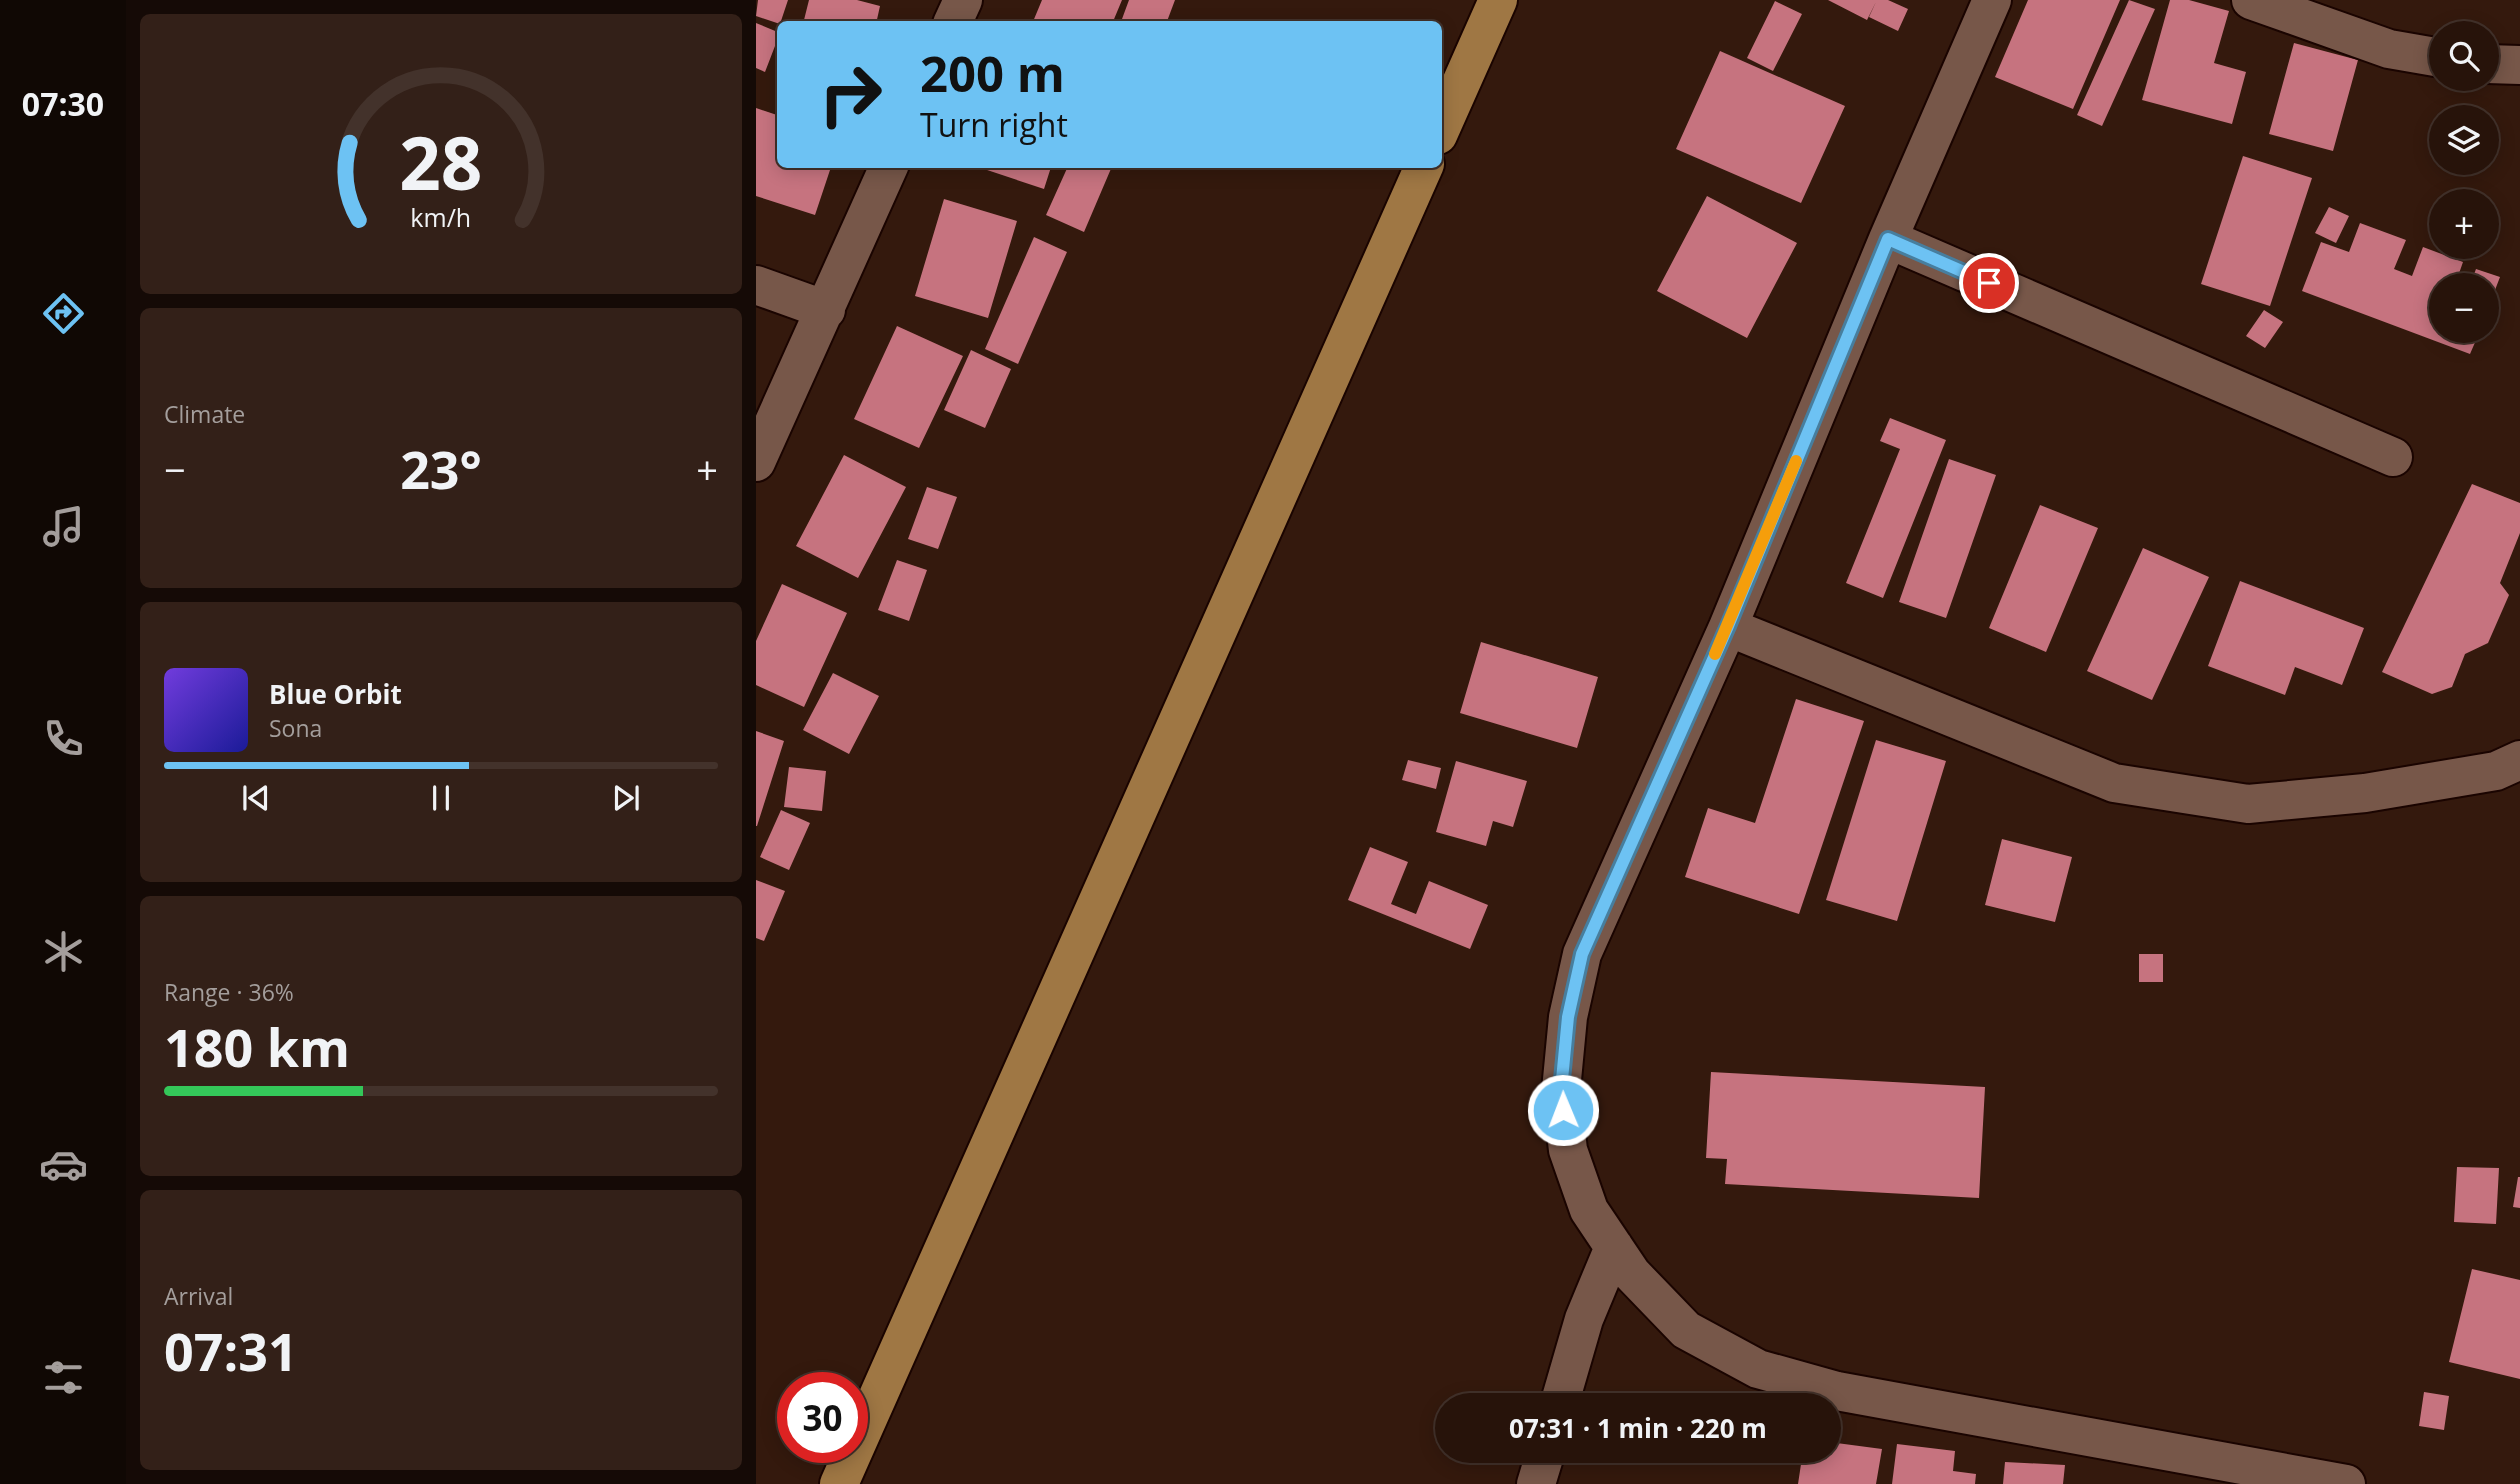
<!DOCTYPE html>
<html lang="en">
<head>
<meta charset="utf-8">
<style>
  :root { --surface:#27130a; --page:#332018; --text:#f1f3f6; --muted:#a49e9c; --line:#43322b; --accent:#6dc2f3 }
  body { margin:0; font-family:"Open Sans",sans-serif; background:var(--page); color:var(--text); height:100vh; display:flex; flex-direction:column; font-size:26px; white-space:nowrap }
  * { box-sizing:border-box; margin:0 }
  p { font-size:23px; color:var(--muted) }
  .icon { flex:none; width:38px; height:38px; fill:none; stroke:currentColor; stroke-width:2; stroke-linecap:round; stroke-linejoin:round }
  .map { position:relative; flex:1; overflow:hidden }
  .sheet { display:flex; flex-direction:column; gap:14px; padding:14px; background:#150a06; width:630px }
  .sheet>* { flex:none }
  .hud { position:absolute; left:21px; top:21px; width:665px; height:147px; border-radius:10px; box-shadow:0 4px 18px #0003,0 0 0 2px var(--line); background:#6dc2f3; color:#111; overflow:hidden }
  .buttons { position:absolute; left:1673px; top:21px; display:grid; gap:14px }
  .buttons a { display:grid; place-items:center; width:70px; height:70px; border-radius:50%; background:var(--surface); box-shadow:0 4px 18px #0003,0 0 0 2px var(--line); font-size:35px }
  .speed { position:absolute; left:21px; top:1372px; display:flex; gap:14px; font-size:35px; font-weight:700; text-align:center }
  .speed>* { display:grid; place-content:center; width:91px; height:91px; border-radius:50%; background:var(--surface); box-shadow:0 4px 18px #0003,0 0 0 2px var(--line); line-height:1 }
  .speed .limit { border:10px solid #d22; background:#fff; color:#111 }
  .pin { position:absolute; display:grid; place-items:center; width:60px; height:60px; color:#fff; margin:-30px; border:4px solid #fff; border-radius:50%; box-shadow:0 2px 7px #0007 }
  .me { position:absolute; width:77px; margin:-38px; rotate:359deg; stroke-linejoin:round; filter:drop-shadow(0 0 5px #0008) }
  .turn { display:flex; align-items:center; gap:24px; height:147px; padding:0 28px; font-size:32px }
  .turn .icon { width:91px; height:91px; stroke-width:2.5 }
  .turn b { display:block; font-size:49px; line-height:60px }
  .big { font-size:52px; font-weight:700; line-height:1.1 }
  .sheet .tile { flex:1; display:flex; flex-direction:column; justify-content:center; gap:10px; min-width:0; padding:0 24px; border-radius:10px; background:var(--page) }
  .sheet .dial { align-items:center; gap:0 }
  .dial svg { height:182px; overflow:visible; fill:none; stroke:var(--line); stroke-width:7; stroke-linecap:round; text-anchor:middle }
  .dial text { fill:var(--text); stroke:none }
  .song { display:flex; align-items:center; gap:21px }
  .cover { width:84px; height:84px; border-radius:10px; background:linear-gradient(135deg,hsl(260 70% 55%),hsl(240 70% 35%)) }
  .played { height:7px; border-radius:4px; background:linear-gradient(90deg,var(--accent) 55%,var(--line) 55%) }
  .keys { display:flex; justify-content:space-around; direction:ltr }
  .heat { display:flex; justify-content:space-between; align-items:center; font-size:38px; direction:ltr }
  .charge { height:10px; border-radius:5px; background:linear-gradient(90deg,#34c759 36%,var(--line) 0) }
  .trip { position:absolute; left:679px; top:1393px; width:406px; height:70px; border-radius:35px; background:var(--surface); box-shadow:0 4px 18px #0003,0 0 0 2px var(--line); font-weight:700; line-height:70px; text-align:center }
  main { display:flex; flex:1; min-height:0 }
  .menu { display:flex; flex-direction:column; width:126px; justify-content:space-around; align-items:center; background:#100804; color:var(--muted) }
  .menu .icon { width:49px; height:49px }
  .menu .on { color:var(--accent) }
  .menu b { font-size:32px; color:var(--text) }
  .map>svg:first-child { display:block }
  .building { fill:#c6737f }
  .lines { fill:none; stroke-linecap:round; stroke-linejoin:round }
  .minor-casing { stroke:#1a0400; stroke-width:42 }
  .major-casing { stroke:#1a0400; stroke-width:42 }
  .minor { stroke:#775749; stroke-width:38 }
  .major { stroke:#9f7744; stroke-width:38 }
  .route-casing { stroke:#477e9e; stroke-width:18 }
  .route { stroke:#6dc2f3; stroke-width:12 }
  .slow { stroke:#f59e0b; stroke-width:12 }
</style>
</head>
<body>
<main>
<nav class="menu">
<b>07:30</b>
<svg class="icon on" aria-label="directions" viewBox="0 0 24 24"><path d="M12 3l9 9-9 9-9-9zM9 14v-3h6M13 9l2 2-2 2"/></svg>
<svg class="icon" aria-label="music" viewBox="0 0 24 24"><path d="M9 18V5l10-2v13"/><circle cx="6" cy="18" r="3"/><circle cx="16" cy="16" r="3"/></svg>
<svg class="icon" aria-label="phone" viewBox="0 0 24 24"><path d="M5 4h4l2 5-3 2q2 4 5 5l2-3 5 2v4C11 20 4 13 5 4z"/></svg>
<svg class="icon" aria-label="climate" viewBox="0 0 24 24"><path d="M12 3v18M4 7l16 10M4 17L20 7"/></svg>
<svg class="icon" aria-label="car" viewBox="0 0 24 24"><path d="M5 17H2v-5l4-1 3-4h7l3 4 3 1v5h-3M9 17h6M6 11h13"/><circle cx="7" cy="17" r="2"/><circle cx="17" cy="17" r="2"/></svg>
<svg class="icon" aria-label="filters" viewBox="0 0 24 24"><path d="M4 7h16M4 17h16"/><circle cx="9" cy="7" r="2"/><circle cx="15" cy="17" r="2"/></svg>
</nav>
<section class="sheet">
<div class="tile dial"><svg viewBox="0 0 100 80">
<path d="M14 69A42 42 0 1 1 86 69"/>
<path d="M14 69A42 42 0 0 1 10 35" stroke="#6dc2f3"/>
<text x="50" y="56" font-size="32" font-weight="700">28</text>
<text x="50" y="72" font-size="11">km/h</text>
</svg></div>
<div class="tile"><p>Climate</p>
<div class="heat"><a>−</a><b class="big">23°</b><a>+</a></div>
</div>
<div class="tile">
<div class="song"><i class="cover"></i><div><b>Blue Orbit</b><p>Sona</p></div></div>
<div class="played"></div>
<div class="keys"><svg class="icon" aria-label="previous" viewBox="0 0 24 24"><path d="M18 5L8 12l10 7zM5 5v14"/></svg><svg class="icon" aria-label="pause" viewBox="0 0 24 24"><path d="M8 5v14M16 5v14"/></svg><svg class="icon" aria-label="next" viewBox="0 0 24 24"><path d="M6 5l10 7-10 7zM19 5v14"/></svg></div>
</div>
<div class="tile"><p>Range · 36%</p><b class="big">180 km</b><div class="charge"></div></div>
<div class="tile"><p>Arrival</p><b class="big">07:31</b></div>
</section>
<div class="map">
<svg width="1764" height="1484" viewBox="0 0 1764 1484">
  <rect width="100%" height="100%" fill="#34190d"/>
  <path class="building" d="M 2,0 L 32,0 L 24,24 L 0,16 Z
    M 53,0 L 101,0 L 124,6 L 120,24 L 47,24 Z
    M 286,0 L 366,0 L 356,24 L 276,24 Z
    M 373,0 L 419,0 L 410,24 L 381,24 L 366,19 Z
    M 1072,0 L 1132,0 L 1152,9 L 1142,31 L 1113,17 L 1120,2 L 1111,20 Z
    M 1272,0 L 1364,0 L 1317,109 L 1239,77 Z
    M 1373,0 L 1399,9 L 1346,126 L 1321,115 Z
    M 1414,0 L 1433,0 L 1473,11 L 1458,63 L 1490,72 L 1476,124 L 1386,100 Z
    M 1019,1 L 1046,14 L 1017,71 L 991,58 Z
    M 0,23 L 24,33 L 9,72 L 0,68 Z
    M 1538,43 L 1602,60 L 1577,151 L 1513,134 Z
    M 964,51 L 1089,106 L 1045,203 L 920,149 Z
    M 0,108 L 24,116 L 24,164 L 76,164 L 59,215 L 0,196 Z
    M 1487,156 L 1556,178 L 1514,306 L 1445,284 Z
    M 213,164 L 296,164 L 288,189 Z
    M 313,164 L 357,164 L 328,232 L 290,215 Z
    M 951,196 L 1041,243 L 991,338 L 901,291 Z
    M 188,199 L 261,221 L 232,318 L 159,296 Z
    M 1573,207 L 1593,216 L 1580,243 L 1559,233 Z
    M 1604,223 L 1650,240 L 1638,269 L 1656,276 L 1667,247 L 1707,262 L 1699,285 L 1685,285 L 1685,331 L 1724,331 L 1714,354 L 1546,291 L 1565,242 L 1593,252 Z
    M 278,237 L 311,252 L 262,364 L 229,349 Z
    M 1720,269 L 1744,277 L 1731,311 L 1731,285 L 1714,285 Z
    M 1508,310 L 1527,322 L 1509,348 L 1490,336 Z
    M 141,326 L 207,356 L 163,448 L 98,419 Z
    M 215,350 L 255,369 L 229,428 L 188,410 Z
    M 1134,418 L 1190,440 L 1127,598 L 1090,583 L 1144,449 L 1124,441 Z
    M 88,455 L 150,487 L 102,578 L 40,546 Z
    M 1193,459 L 1240,475 L 1190,618 L 1143,602 Z
    M 1716,484 L 1764,503 L 1764,533 L 1744,583 L 1753,595 L 1732,643 L 1709,654 L 1696,687 L 1676,694 L 1626,672 Z
    M 171,487 L 201,497 L 182,549 L 152,539 Z
    M 1284,505 L 1342,528 L 1290,652 L 1233,628 Z
    M 1387,548 L 1453,577 L 1396,700 L 1331,671 Z
    M 141,560 L 171,570 L 153,621 L 122,610 Z
    M 1484,581 L 1608,628 L 1586,685 L 1539,667 L 1529,695 L 1452,666 Z
    M 26,584 L 91,613 L 48,707 L 0,685 L 0,641 Z
    M 725,642 L 842,677 L 821,748 L 704,713 Z
    M 77,673 L 123,696 L 93,754 L 47,730 Z
    M 1040,699 L 1108,721 L 1043,914 L 929,877 L 952,808 L 999,823 Z
    M 0,731 L 28,741 L 1,826 L 0,826 Z
    M 1120,740 L 1190,761 L 1141,921 L 1070,900 Z
    M 652,760 L 685,768 L 680,789 L 646,780 Z
    M 700,761 L 771,781 L 757,827 L 737,821 L 730,846 L 680,832 Z
    M 33,767 L 70,771 L 66,811 L 28,807 Z
    M 25,810 L 54,823 L 33,870 L 4,857 Z
    M 1246,839 L 1316,857 L 1299,922 L 1229,905 Z
    M 614,847 L 652,862 L 635,904 L 660,914 L 673,881 L 732,905 L 714,949 L 592,900 Z
    M 0,880 L 29,891 L 8,941 L 0,938 Z
    M 1383,954 L 1407,954 L 1407,982 L 1383,982 Z
    M 955,1072 L 1229,1087 L 1223,1198 L 969,1184 L 971,1159 L 950,1158 Z
    M 1701,1167 L 1743,1168 L 1740,1224 L 1698,1222 Z
    M 1762,1177 L 1764,1177 L 1764,1208 L 1757,1207 Z
    M 1716,1269 L 1764,1280 L 1764,1379 L 1693,1362 Z
    M 1668,1392 L 1693,1396 L 1688,1430 L 1663,1426 Z
    M 1073,1442 L 1126,1449 L 1120,1484 L 1042,1484 L 1047,1451 L 1073,1451 Z
    M 1141,1444 L 1199,1451 L 1197,1471 L 1220,1474 L 1219,1484 L 1136,1484 Z
    M 1249,1462 L 1309,1465 L 1307,1484 L 1247,1484 Z"/>
  <g class="lines">
    <defs>
      <path id="minor" d="M 1236,0 L 1132,239 L 972,627 L 826,954 L 812,1017 L 805,1090 L 812,1150 L 833,1210 L 876,1274 L 930,1330 L 1002,1369 L 1081,1391 L 1590,1484
        M 1495,0 L 1633,49 L 1685,58
        M 196,24 L 207,0
        M 1731,64 L 1764,65
        M 1132,239 L 1637,457
        M 0,285 L 70,310
        M 0,462 L 134,164
        M 972,627 L 1358,783 L 1492,804 L 1609,793 L 1740,771 L 1764,760
        M 803,1405 L 828,1319 L 858,1247
        M 780,1484 L 790,1451"/>
      <path id="major" d="M 682,135 L 742,0
        M 83,1484 L 669,164"/>
    </defs>
    <use href="#minor" class="minor-casing"/>
    <use href="#major" class="major-casing"/>
    <use href="#minor" class="minor"/>
    <use href="#major" class="major"/>
  </g>
  <g class="lines">
    <defs>
      <path id="route" d="M 807,1110 L 805,1090 L 812,1017 L 826,954 L 972,626 L 1132,239 L 1233,283"/>
    </defs>
    <use href="#route" class="route-casing"/>
    <use href="#route" class="route"/>
    <path class="slow" d="M 959,654 L 1040,461"/>
  </g>
</svg>
<div class="buttons">
<a><svg class="icon" aria-label="search" viewBox="0 0 24 24"><circle cx="10" cy="10" r="6"/><path d="M15 15l6 6"/></svg></a>
<a><svg class="icon" aria-label="layers" viewBox="0 0 24 24"><path d="M12 4l9 5-9 5-9-5zM3 14l9 5 9-5"/></svg></a>
<a>+</a>
<a>−</a>
</div>
<div class="speed"><div class="limit">30</div></div>
<div class="pin" style="left:1233px;top:283px;background:#d93025"><svg class="icon" aria-label="arrive" viewBox="0 0 24 24"><path d="M6 21V4h12l-3 4 3 4H6"/></svg></div>
<svg class="me" style="left:807px;top:1110px" viewBox="-20 -20 40 40"><circle r="17" fill="#6dc2f3" stroke="#fff" stroke-width="3"/><path d="M0-11L8 9 0 5-8 9z" fill="#fff"/></svg>
<div class="trip">07:31 · 1 min · 220 m</div>
<div class="hud">
<div class="turn"><svg class="icon" aria-label="right" viewBox="0 0 24 24"><path d="M7 20v-9h11M14 6l5 5-5 5"/></svg><div><b>200 m</b>Turn right</div></div>
</div>
</div>
</main>
</body>
</html>
